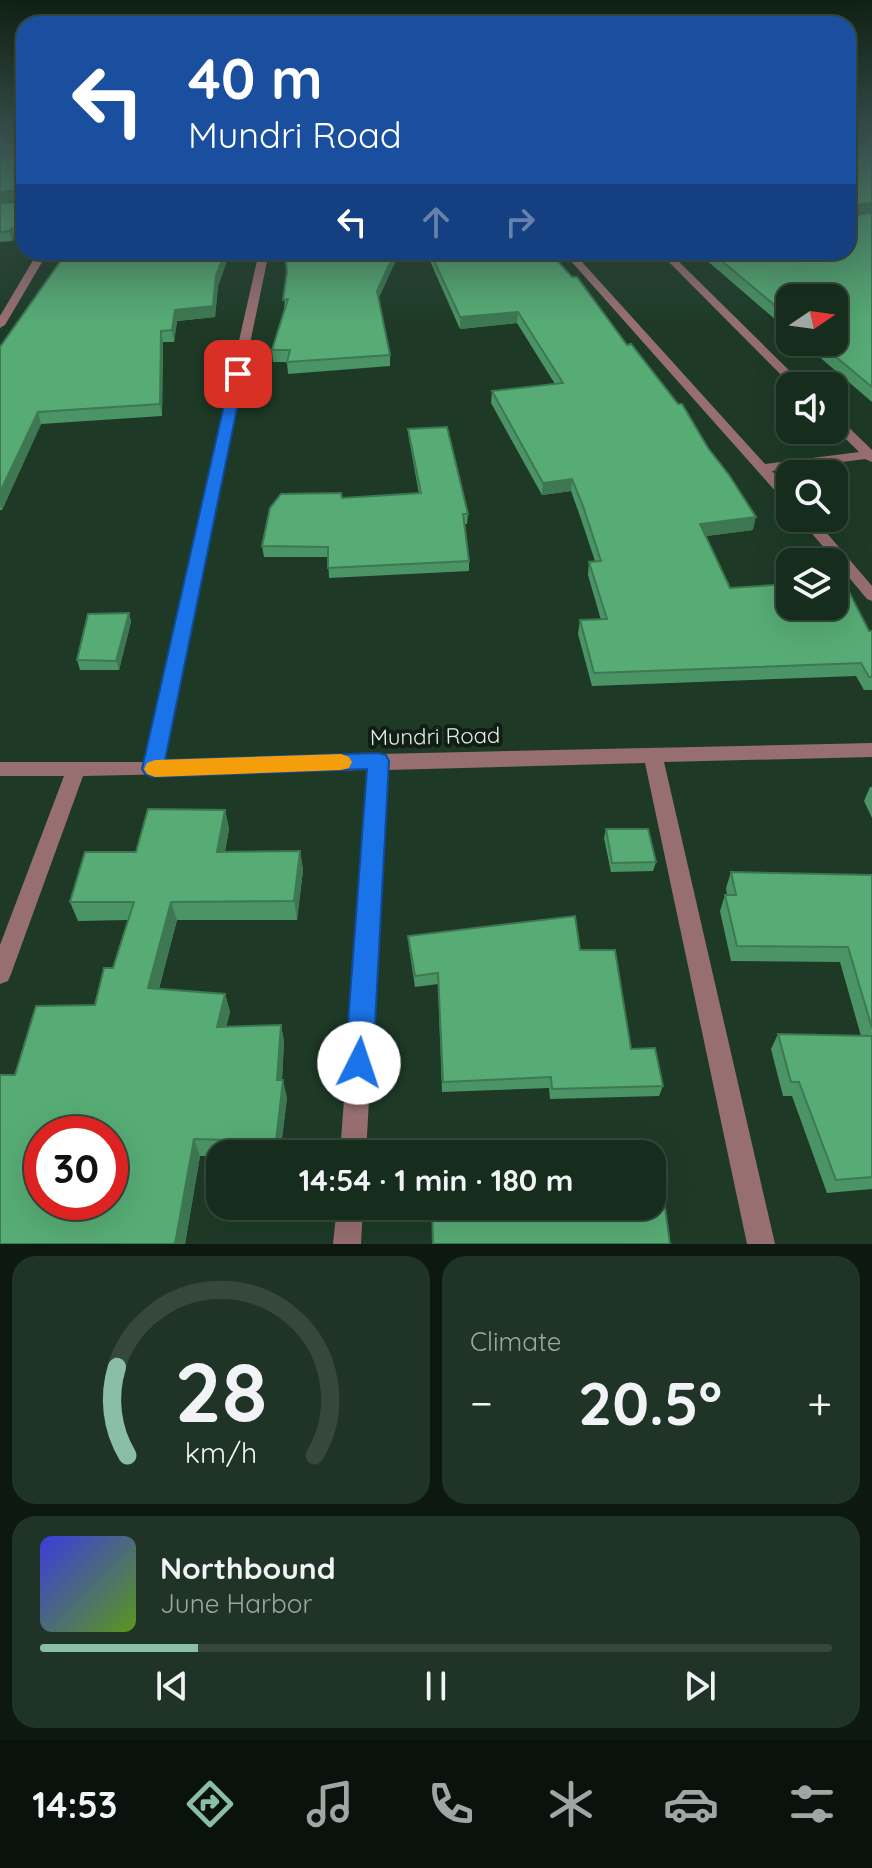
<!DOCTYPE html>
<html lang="en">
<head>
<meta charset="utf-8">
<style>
  :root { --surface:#162c1d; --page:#1f3426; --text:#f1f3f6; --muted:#9ea7a4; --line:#35483b; --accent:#8abfa5 }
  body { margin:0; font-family:Quicksand,sans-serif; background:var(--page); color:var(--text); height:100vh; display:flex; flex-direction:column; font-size:30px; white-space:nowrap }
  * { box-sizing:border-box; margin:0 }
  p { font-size:26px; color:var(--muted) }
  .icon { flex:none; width:44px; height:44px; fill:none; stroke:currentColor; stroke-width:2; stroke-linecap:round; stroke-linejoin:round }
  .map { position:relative; height:1244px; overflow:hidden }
  .drawer { display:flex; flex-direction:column; gap:12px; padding:12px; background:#0c1810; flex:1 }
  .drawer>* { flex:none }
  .top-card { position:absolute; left:16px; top:16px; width:840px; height:244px; border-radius:24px; box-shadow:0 8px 32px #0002,0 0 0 2px var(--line); background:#1a4fa0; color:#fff; overflow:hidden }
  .needle { width:52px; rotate:77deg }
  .buttons { position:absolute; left:776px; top:284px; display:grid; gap:16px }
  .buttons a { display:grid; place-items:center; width:72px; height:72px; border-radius:16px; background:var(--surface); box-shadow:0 8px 32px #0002,0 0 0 2px var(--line); font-size:40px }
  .speed { position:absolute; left:24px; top:1116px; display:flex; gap:16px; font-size:40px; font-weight:700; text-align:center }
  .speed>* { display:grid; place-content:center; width:104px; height:104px; border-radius:50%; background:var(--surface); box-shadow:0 8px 32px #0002,0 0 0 2px var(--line); line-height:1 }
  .speed .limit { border:12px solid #d22; background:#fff; color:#111 }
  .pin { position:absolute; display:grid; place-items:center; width:68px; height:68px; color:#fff; margin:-34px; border-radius:16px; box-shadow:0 4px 12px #0006 }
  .me { position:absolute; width:88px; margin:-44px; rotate:4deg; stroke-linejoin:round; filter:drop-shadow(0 0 6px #0008) }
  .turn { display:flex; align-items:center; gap:28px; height:168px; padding:0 40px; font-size:36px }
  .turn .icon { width:104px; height:104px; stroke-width:2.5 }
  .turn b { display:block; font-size:56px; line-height:68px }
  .lanes { display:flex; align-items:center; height:76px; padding:0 40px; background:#0003; justify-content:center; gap:40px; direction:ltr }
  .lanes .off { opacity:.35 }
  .big { font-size:60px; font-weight:700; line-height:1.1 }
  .drawer .tile { flex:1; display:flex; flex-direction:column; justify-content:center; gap:12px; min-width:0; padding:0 28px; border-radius:24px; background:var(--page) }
  .drawer .dial { align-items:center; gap:0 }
  .dial svg { height:208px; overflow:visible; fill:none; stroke:var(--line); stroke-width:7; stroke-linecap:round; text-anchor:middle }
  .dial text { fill:var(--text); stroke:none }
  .song { display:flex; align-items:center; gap:24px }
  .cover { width:96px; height:96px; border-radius:12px; background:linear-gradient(135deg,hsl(240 70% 55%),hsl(90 70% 35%)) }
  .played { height:8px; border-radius:4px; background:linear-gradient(90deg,var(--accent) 20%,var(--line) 20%) }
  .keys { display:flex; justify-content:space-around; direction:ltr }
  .heat { display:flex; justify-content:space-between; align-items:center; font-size:44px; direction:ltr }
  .drawer .tiles { flex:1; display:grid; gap:12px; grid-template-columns:1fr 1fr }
  .tile:last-child { grid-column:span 2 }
  .trip { position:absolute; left:206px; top:1140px; width:460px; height:80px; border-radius:24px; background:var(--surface); box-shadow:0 8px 32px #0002,0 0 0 2px var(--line); font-weight:700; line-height:80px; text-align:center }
  .dock { display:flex; height:128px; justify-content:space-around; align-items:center; background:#09120c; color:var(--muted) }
  .dock .icon { width:56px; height:56px }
  .dock .active { color:var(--accent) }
  .dock b { font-size:36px; color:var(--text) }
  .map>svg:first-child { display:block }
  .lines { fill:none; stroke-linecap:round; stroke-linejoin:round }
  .street { fill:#986f71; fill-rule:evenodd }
  .wall { fill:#4b9465; fill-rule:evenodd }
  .shaded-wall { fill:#3d7852 }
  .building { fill:#57ac75; stroke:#3d7852; stroke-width:2; fill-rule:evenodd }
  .route { fill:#1a73e8; stroke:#114b97; stroke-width:2 }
  .slow { fill:#f59e0b }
  .labels { text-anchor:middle; stroke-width:8; stroke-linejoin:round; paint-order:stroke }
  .street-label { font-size:22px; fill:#e1f1e5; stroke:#121e15 }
</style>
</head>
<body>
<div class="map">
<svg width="872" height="1244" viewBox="0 0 872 1244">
  <rect width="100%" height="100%" fill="#1e3a27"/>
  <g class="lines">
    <path class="street" d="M 38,252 L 48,252 L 5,325 L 0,328 L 0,316 Z
      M 259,252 L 269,252 L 163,762 L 378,754 L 872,743 L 872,757 L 664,762 L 775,1244 L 747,1244 L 645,763 L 387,770 L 366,1154 L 340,1154 L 368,770 L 83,776 L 11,974 L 8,981 L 0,984 L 0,945 L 64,776 L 0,776 L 0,762 L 144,762 Z
      M 563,252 L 573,252 L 765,464 L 859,452 L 834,427 L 834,416 L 838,417 L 872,450 L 872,462 L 865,459 L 772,471 L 790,491 L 790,503 L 785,502 Z
      M 659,252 L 669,252 L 805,386 L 792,386 Z
      M 799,518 L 814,518 L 872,586 L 872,601 L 867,599 Z
      M 337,1206 L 363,1206 L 361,1244 L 333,1244 Z"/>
  </g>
  <path class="wall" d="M 0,149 L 24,149 L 24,241 L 20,241 L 15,238 L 12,241 L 0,242 L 0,203 L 22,202 L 24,200 L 0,202 L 23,155 Z
    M 848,149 L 872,149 L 872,402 L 802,342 L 834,342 L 790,298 L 790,332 L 697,252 L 848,252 ZM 872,212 L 851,217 L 849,216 Z
    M 67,252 L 230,252 L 218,286 L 215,317 L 177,321 L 174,342 L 163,342 L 162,416 L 41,424 L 2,510 L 0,510 L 0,347 Z
    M 426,252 L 549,252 L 753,530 L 706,536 L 730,588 L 869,631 L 872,631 L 872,690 L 864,690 L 856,676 L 592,686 L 578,634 L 580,620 L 601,620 L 588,575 L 589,562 L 595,561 L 581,519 L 571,491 L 542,495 L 491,403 L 492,391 L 555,384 L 517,323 L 460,329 Z
    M 287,272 L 378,299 L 390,355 L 390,366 L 288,374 L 287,362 L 273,362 L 272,350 L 284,310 Z
    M 408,429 L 468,514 L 467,524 L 465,524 L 469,561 L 469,571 L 329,578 L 328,557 L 264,557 L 262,546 L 342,498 L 419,494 L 409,439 Z
    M 129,613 L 131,622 L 119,670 L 80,670 L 77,660 Z
    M 870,787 L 872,787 L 872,818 L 864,801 Z
    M 225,810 L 229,829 L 225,852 L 300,851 L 303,870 L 297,920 L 177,920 L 159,989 L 225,994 L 230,1012 L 226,1027 L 281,1025 L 284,1042 L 282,1080 L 287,1098 L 280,1154 L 220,1154 L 220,1156 L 200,1156 L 185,1244 L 0,1244 L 15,1075 L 95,1005 L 113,968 L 128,920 L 78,921 L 70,902 L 136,852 Z
    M 606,829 L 656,862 L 653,871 L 611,872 L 604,838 Z
    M 731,872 L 872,875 L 872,1189 L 827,1193 L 792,1096 L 783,1096 L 771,1049 L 778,1034 L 861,1036 L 840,962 L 731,961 L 720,911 L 725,895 L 727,895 L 726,888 Z
    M 408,936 L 580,950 L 631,1049 L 663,1086 L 659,1096 L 550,1099 L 549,1088 L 442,1092 L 438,984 L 415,987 L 409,948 Z"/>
  <path class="shaded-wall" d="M 0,149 L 22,149 L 24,155 L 0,158 Z
    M 21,190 L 24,200 L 0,202 L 0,192 Z
    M 872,203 L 872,212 L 848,216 L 848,206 Z
    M 12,228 L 15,238 L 12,241 L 10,231 Z
    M 225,252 L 230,252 L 218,286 L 215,317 L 177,321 L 174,342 L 172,330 L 175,310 L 216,275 Z
    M 395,252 L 400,252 L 377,302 L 377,291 Z
    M 518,312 L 517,323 L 460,329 L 460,317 Z
    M 161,331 L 163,342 L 162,416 L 160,404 Z
    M 38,412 L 41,424 L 2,510 L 0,505 L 0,492 Z
    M 572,479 L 571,491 L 542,495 L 543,483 Z
    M 756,517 L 753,530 L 698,537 L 700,524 Z
    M 129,613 L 131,622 L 119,670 L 116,661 Z
    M 225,810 L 229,829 L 221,870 L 217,852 Z
    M 300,851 L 303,870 L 297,920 L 294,901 Z
    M 171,902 L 177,920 L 154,1006 L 148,988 Z
    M 225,994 L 230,1012 L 222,1045 L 217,1027 Z
    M 281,1025 L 284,1042 L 281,1097 L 277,1080 Z
    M 283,1080 L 287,1098 L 280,1154 L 279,1154 L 276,1141 Z
    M 194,1139 L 200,1156 L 185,1244 L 175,1244 Z"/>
  <path class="building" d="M 848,149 L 872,149 L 872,203 L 848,206 L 848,209 Z
    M 24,154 L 24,198 L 21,190 L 0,192 L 0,158 L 22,156 Z
    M 24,200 L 24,231 L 18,231 L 12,228 L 10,231 L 0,232 L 0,203 L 22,202 Z
    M 872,212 L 872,387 L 818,342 L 834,342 L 834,298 L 790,298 L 790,318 L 711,252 L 848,252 L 848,215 L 851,217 Z
    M 67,252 L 225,252 L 216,275 L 213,306 L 175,310 L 172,330 L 161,331 L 160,404 L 38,412 L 0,492 L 0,347 Z
    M 285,252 L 395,252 L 377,291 L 390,355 L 287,362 L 290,350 L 272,350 L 288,299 L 283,300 L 287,272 Z
    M 430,252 L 549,252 L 572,277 L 577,277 L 627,345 L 631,344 L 678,404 L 682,404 L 708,448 L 729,475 L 756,517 L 700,524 L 730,588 L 790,584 L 790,606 L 834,606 L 834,581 L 843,580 L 869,631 L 872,631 L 872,677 L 869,677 L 861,663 L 594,673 L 580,620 L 607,619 L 589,562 L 601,561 L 583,506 L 572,479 L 543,483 L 492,391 L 563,383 L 518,312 L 460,317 Z
    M 447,427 L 468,514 L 463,514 L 469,561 L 328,568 L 328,547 L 262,546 L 270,508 L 281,494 L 341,493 L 342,498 L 421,493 L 408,429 Z
    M 129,613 L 116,661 L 77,660 L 88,614 Z
    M 148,809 L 225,810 L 217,852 L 300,851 L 294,901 L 171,902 L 148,988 L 225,994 L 217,1027 L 281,1025 L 277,1080 L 283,1080 L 276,1141 L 194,1139 L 175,1244 L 0,1244 L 0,1075 L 15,1075 L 36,1006 L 95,1005 L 104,968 L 113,968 L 134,902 L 70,902 L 85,852 L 136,852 ZM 42,1134 L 110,1134 L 110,1202 L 42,1202 Z
    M 606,829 L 648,829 L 656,862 L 612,863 Z
    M 731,872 L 872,875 L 872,1028 L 848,947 L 737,946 L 725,895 L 736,895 Z
    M 575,916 L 580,950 L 615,950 L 631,1049 L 655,1048 L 663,1086 L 552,1089 L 551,1077 L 443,1082 L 438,973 L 415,976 L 408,936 Z
    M 778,1034 L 872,1036 L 872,1177 L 836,1180 L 799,1082 L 791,1082 Z
    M 550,1147 L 657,1149 L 670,1244 L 433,1244 L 432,1206 L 652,1206 L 652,1154 L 551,1154 Z"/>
  <linearGradient id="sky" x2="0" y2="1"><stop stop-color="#102015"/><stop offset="0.46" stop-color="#3b5552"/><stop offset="1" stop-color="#3b5552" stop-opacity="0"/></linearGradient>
  <rect width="872" height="323" fill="url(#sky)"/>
  <path class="route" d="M 238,370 L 244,374 L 165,760 L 378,753 L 386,755 L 389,761 L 373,1063 L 369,1073 L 359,1077 L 349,1073 L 345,1063 L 367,769 L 152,777 L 145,774 L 142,769 L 231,374 Z"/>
  <path class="slow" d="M 341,754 L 349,757 L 352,762 L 349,768 L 341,770 L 155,777 L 147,774 L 144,769 L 147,763 L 155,760 Z"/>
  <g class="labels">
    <g class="street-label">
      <text transform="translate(435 736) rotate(-1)" y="8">Mundri Road</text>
    </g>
  </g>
</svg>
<div class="buttons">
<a><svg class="needle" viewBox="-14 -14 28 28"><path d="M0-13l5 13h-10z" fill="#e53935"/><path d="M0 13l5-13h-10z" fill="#9ea7a4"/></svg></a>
<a><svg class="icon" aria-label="sound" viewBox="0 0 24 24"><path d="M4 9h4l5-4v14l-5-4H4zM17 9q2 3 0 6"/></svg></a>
<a><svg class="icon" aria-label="search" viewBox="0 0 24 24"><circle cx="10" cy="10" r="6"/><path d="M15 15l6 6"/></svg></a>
<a><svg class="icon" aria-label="layers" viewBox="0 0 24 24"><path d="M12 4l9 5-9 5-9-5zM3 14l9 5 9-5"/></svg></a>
</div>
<div class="speed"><div class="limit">30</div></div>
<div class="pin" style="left:238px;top:374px;background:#d93025"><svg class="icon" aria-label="arrive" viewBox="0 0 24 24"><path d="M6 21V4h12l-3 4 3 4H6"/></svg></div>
<svg class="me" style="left:359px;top:1063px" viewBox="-20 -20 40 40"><circle r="19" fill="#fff"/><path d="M0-13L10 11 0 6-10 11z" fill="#1a73e8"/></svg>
<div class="trip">14:54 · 1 min · 180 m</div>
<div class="top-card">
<div class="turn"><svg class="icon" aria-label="left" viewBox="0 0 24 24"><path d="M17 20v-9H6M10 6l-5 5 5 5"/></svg><div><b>40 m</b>Mundri Road</div></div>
<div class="lanes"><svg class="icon" aria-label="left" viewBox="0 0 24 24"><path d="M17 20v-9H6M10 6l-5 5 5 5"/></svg><svg class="icon off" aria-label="ahead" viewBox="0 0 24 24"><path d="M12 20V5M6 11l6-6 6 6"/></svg><svg class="icon off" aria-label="right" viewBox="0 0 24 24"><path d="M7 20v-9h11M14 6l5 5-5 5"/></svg></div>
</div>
</div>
<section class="drawer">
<div class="tiles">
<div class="tile dial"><svg viewBox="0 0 100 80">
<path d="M14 69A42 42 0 1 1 86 69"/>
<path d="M14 69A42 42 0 0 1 10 35" stroke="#8abfa5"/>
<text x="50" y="56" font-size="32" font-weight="700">28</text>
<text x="50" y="72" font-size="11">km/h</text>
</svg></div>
<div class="tile"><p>Climate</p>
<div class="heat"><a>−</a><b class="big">20.5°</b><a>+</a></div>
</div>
<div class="tile">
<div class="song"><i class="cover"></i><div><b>Northbound</b><p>June Harbor</p></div></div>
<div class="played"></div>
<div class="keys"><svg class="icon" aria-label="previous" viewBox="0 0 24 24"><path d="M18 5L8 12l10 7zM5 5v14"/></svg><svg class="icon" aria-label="pause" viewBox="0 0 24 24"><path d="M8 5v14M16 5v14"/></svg><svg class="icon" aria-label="next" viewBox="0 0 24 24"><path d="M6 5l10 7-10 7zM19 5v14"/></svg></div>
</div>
</div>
</section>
<nav class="dock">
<b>14:53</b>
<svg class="icon active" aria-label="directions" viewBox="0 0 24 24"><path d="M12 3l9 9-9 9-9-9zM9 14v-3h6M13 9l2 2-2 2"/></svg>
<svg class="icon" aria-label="music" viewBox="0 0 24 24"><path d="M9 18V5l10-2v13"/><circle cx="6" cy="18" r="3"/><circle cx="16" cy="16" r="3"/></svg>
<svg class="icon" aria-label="phone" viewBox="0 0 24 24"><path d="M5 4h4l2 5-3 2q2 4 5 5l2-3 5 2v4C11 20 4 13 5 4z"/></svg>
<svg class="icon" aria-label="climate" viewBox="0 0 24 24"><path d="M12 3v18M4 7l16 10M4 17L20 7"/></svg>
<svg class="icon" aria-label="car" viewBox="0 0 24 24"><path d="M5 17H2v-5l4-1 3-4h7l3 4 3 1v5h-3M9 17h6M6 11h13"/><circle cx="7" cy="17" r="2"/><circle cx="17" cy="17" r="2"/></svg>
<svg class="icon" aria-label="filters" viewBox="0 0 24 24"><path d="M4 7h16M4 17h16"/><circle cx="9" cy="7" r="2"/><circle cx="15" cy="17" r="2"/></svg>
</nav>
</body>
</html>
